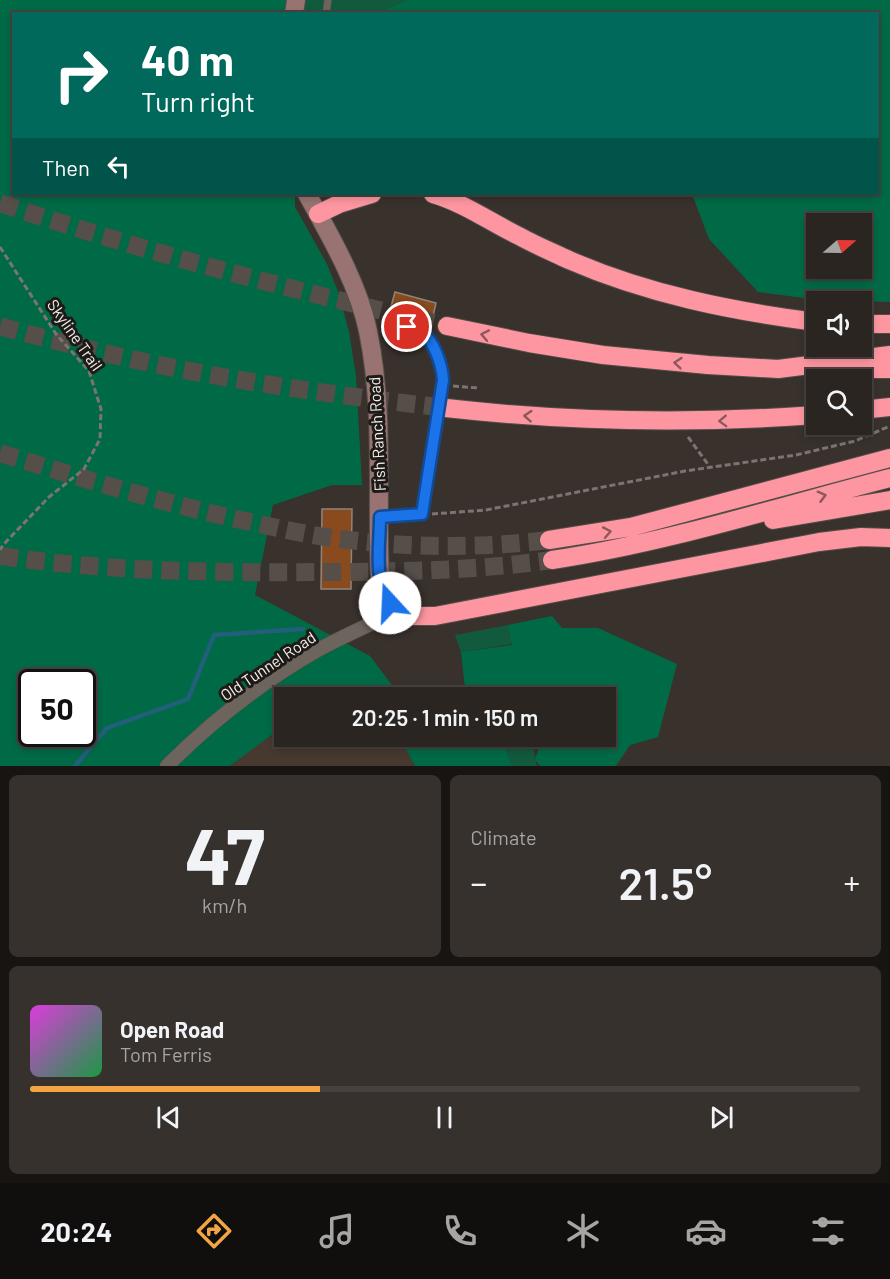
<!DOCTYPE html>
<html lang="en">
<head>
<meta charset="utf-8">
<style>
  :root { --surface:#2b2521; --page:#37312e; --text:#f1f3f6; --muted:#a6a5a5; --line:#47423f; --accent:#f2a542 }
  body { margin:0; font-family:Barlow,sans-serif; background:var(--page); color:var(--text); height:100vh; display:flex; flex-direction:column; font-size:22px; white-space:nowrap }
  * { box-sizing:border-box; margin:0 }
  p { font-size:20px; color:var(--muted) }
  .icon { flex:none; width:33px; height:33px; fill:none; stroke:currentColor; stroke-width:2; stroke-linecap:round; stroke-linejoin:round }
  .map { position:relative; height:766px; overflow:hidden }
  .panel { display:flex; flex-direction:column; gap:9px; padding:9px; background:#181412; flex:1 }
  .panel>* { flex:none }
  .guide { position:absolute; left:12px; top:12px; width:867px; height:183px; border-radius:0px; box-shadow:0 3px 9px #0003,0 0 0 2px var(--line); background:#00695c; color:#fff; overflow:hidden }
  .needle { width:39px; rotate:70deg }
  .fabs { position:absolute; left:806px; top:213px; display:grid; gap:12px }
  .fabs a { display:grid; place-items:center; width:66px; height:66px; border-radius:0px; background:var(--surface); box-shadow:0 3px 9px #0003,0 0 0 2px var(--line); font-size:30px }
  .speed { position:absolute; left:18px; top:669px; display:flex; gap:12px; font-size:30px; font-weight:700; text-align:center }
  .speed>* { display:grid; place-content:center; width:78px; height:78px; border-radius:50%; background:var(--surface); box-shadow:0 3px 9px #0003,0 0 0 2px var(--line); line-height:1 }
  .speed .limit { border:3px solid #111; border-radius:9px; background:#fff; color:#111 }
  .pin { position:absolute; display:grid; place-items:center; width:51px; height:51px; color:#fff; margin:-26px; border:3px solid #fff; border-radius:50%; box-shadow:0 2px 6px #0007 }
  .me { position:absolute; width:66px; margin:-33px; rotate:340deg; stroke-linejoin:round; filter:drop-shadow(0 0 4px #0008) }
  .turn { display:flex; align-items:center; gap:21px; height:126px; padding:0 30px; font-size:27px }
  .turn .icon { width:78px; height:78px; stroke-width:2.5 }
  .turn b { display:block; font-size:42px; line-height:51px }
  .then { display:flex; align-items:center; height:57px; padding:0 30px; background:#0003; gap:12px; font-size:22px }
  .big { font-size:45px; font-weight:600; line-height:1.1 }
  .panel .card { flex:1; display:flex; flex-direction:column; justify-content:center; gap:9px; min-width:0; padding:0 21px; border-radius:9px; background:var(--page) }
  .panel .dial { align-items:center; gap:0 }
  .dial b { font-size:78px; line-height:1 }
  .song { display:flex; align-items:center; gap:18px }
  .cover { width:72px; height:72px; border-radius:9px; background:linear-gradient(135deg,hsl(300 70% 55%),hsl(140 70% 35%)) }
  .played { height:6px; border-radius:3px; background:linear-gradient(90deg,var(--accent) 35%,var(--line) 35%) }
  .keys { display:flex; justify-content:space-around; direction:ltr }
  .heat { display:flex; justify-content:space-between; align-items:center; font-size:33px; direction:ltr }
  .panel .tiles { flex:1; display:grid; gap:9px; grid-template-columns:1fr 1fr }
  .card:last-child { grid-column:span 2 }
  .trip { position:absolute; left:274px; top:687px; width:342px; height:60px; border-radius:0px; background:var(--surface); box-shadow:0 3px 9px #0003,0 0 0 2px var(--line); font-weight:600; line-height:60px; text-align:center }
  .dock { display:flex; height:96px; justify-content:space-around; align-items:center; background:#110f0d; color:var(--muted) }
  .dock .icon { width:42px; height:42px }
  .dock .on { color:var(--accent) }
  .dock b { font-size:27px; color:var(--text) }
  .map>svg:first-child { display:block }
  .built { fill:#473930 }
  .green { fill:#125a3e }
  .forest { fill:#006a47; fill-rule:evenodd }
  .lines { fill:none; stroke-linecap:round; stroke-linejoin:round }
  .stream { stroke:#225f7b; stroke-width:4.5 }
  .building { fill:#894b1d; stroke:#8e857f; stroke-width:1.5 }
  .highway-tunnel { stroke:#554e49; stroke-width:18; stroke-dasharray:18 9; stroke-linecap:butt }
  .lane-casing { stroke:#534d48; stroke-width:8 }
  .street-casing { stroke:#534d48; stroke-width:15 }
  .secondary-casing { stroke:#534d48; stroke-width:20 }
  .highway-casing { stroke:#534d48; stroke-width:20 }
  .path { stroke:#7b7470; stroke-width:3; stroke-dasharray:6 3; stroke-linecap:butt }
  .lane { stroke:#6d645e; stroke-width:7 }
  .street { stroke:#6d645e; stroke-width:14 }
  .secondary { stroke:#987372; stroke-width:18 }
  .highway { stroke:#fd96a1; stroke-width:18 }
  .oneway { stroke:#8d585c }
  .route-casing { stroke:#114b97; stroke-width:15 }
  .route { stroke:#1a73e8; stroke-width:10 }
  .labels { text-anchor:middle; stroke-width:6; stroke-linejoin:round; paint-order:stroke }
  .street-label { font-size:16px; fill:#f5f0ec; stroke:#1d1a17 }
</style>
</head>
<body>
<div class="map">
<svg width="890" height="766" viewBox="0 0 890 766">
  <rect width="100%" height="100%" fill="#39312c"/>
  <path class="built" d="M 285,725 L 285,736 L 399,737 L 415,766 L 230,766 Z"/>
  <path class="green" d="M 146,0 L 445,0 L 445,14 L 145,14 Z
    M 508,625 L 512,644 L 461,652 L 455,635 Z
    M 489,687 L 522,694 L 523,697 L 491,697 Z
    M 501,737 L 531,737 L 537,766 L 512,766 Z"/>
  <path class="forest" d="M 0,0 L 296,0 L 294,13 L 14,14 L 14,194 L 295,194 L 295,207 L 327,264 L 339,294 L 349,332 L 356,376 L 362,485 L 332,485 L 273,505 L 255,595 L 370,656 L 401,697 L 378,697 L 372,689 L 349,697 L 285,698 L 285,725 L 230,766 L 0,766 ZM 32,682 L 82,682 L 82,734 L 32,734 Z
    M 409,0 L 890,0 L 890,302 L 818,300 L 758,292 L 709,239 L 692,194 L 878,194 L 878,14 L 377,13 ZM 816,224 L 861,224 L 861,268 L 816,268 Z
    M 552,616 L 562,628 L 598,628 L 677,664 L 658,737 L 630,745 L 616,766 L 540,766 L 535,759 L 543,737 L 606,736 L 606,698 L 524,697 L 522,694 L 489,687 L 491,697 L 466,697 L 461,652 L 512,645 L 508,625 Z
    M 399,737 L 501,737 L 512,766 L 415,766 Z"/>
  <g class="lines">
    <path class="stream" d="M 75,766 L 107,728 L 188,699 L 214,635 L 303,629"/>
  </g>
  <path class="building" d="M 395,292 L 436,303 L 431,325 L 389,314 Z
    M 322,509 L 352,509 L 351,589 L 321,589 Z"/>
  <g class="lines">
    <path class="highway-tunnel" d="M 0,203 C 147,253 296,291 447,326
      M 0,326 C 29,335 59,341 88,349 C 206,378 326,394 446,408
      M 0,453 C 84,479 169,505 255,523 C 286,530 318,537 349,540 C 416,548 483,548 549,540
      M 0,556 C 105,571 209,573 315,572 C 394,572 473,571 552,560"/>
    <defs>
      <path id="lane" d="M 326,14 L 328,0
        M 380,517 L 422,514 L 443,380 L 438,358 L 422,332 L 395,324"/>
      <path id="street" d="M 167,766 C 211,722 262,682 316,651 C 343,636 372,624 399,610"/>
      <path id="secondary" d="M 294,14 L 296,0
        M 307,194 C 330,236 358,283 368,331 C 385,414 376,495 380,578 C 382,592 387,602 399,610"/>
      <path id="highway" d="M 433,194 C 464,203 490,222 519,236 C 535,245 552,252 569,260 C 647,294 731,311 816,322
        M 318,214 L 339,204 L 372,194
        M 861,324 L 890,324
        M 447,326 L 529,343 L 603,355 L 708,365 L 778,369 L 890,355
        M 855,369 L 890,369
        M 446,408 C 570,422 692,424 816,415
        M 861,410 L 890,407
        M 773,520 L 890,500
        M 549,540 L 631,527 L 890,458
        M 552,560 C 666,543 778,507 890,478
        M 399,610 L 414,616 L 435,616 L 819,542 L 861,537 L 890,538"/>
    </defs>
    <use href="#lane" class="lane-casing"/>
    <use href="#street" class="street-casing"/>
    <use href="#secondary" class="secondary-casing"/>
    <use href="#highway" class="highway-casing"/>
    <path class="path" d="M 0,247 L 56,334 L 89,371 L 101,409 L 100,439 L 84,469 L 49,497 L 3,545 L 0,550
      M 453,386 L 479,388
      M 688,437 L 710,467
      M 432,514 L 486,510 L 685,471 L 796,455 L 855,441 L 890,426"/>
    <use href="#lane" class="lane"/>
    <use href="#street" class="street"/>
    <use href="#secondary" class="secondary"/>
    <use href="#highway" class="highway"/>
  </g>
  <defs><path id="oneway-chevron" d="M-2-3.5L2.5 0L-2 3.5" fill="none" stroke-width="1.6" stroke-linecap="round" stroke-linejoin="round" transform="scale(1.5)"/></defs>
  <g class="oneway">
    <use href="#oneway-chevron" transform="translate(485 335) rotate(-169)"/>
    <use href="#oneway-chevron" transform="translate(678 363) rotate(-175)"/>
    <use href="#oneway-chevron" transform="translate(528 416) rotate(-176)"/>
    <use href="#oneway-chevron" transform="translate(723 421) rotate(178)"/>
    <use href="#oneway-chevron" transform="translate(822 496) rotate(-15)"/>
    <use href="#oneway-chevron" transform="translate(607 532) rotate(-11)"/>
  </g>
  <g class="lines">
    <defs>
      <path id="route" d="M 390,603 C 373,579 380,545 380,517 L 422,514 L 443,380 C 442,364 434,341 421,331 C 417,328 411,328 407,327"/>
    </defs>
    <use href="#route" class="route-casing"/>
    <use href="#route" class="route"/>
  </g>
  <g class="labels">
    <g class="street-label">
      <text transform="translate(75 335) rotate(55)" y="6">Skyline Trail</text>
      <text transform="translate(377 434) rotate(-93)" y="6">Fish Ranch Road</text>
      <text transform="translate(268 666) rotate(-34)" y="6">Old Tunnel Road</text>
    </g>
  </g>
</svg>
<div class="fabs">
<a><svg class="needle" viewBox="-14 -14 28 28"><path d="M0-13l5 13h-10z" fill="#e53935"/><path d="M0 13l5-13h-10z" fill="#a6a5a5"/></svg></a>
<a><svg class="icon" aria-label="sound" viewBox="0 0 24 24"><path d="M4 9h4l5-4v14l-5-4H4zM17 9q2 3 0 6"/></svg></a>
<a><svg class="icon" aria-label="search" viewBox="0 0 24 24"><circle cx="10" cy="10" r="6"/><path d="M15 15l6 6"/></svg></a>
</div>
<div class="speed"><div class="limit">50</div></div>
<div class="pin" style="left:407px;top:327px;background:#d93025"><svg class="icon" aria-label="arrive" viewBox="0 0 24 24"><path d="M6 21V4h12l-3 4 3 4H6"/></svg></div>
<svg class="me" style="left:390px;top:603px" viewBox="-20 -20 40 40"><circle r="19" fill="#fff"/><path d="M0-13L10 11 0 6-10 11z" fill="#1a73e8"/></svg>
<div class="trip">20:25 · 1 min · 150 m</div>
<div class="guide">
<div class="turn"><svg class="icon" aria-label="right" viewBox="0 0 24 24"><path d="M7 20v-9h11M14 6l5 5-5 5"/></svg><div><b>40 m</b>Turn right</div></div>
<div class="then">Then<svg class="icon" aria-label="left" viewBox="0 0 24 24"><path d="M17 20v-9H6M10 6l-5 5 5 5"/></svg></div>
</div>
</div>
<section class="panel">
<div class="tiles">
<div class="card dial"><b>47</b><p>km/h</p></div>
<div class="card"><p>Climate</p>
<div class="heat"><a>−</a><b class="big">21.5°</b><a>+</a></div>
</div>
<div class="card">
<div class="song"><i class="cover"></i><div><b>Open Road</b><p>Tom Ferris</p></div></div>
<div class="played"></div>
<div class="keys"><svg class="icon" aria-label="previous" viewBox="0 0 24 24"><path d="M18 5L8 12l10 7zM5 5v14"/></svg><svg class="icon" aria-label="pause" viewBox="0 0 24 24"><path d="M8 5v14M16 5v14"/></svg><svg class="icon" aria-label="next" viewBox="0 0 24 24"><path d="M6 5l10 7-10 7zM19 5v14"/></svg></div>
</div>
</div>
</section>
<nav class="dock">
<b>20:24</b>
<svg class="icon on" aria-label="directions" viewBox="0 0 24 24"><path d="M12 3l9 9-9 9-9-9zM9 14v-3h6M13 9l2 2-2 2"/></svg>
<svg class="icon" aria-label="music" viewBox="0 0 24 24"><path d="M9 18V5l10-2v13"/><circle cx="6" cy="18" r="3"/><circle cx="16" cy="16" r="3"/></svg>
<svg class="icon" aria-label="phone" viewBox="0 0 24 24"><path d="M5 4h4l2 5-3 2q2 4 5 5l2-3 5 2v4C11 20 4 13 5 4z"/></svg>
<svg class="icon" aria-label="climate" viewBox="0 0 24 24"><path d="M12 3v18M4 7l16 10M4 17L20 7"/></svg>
<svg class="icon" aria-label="car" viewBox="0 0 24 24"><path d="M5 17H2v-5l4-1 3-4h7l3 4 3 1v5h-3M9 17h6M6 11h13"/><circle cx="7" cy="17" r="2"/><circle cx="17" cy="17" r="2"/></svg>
<svg class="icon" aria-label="filters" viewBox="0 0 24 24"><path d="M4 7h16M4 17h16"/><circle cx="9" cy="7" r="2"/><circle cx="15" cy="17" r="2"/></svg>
</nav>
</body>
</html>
